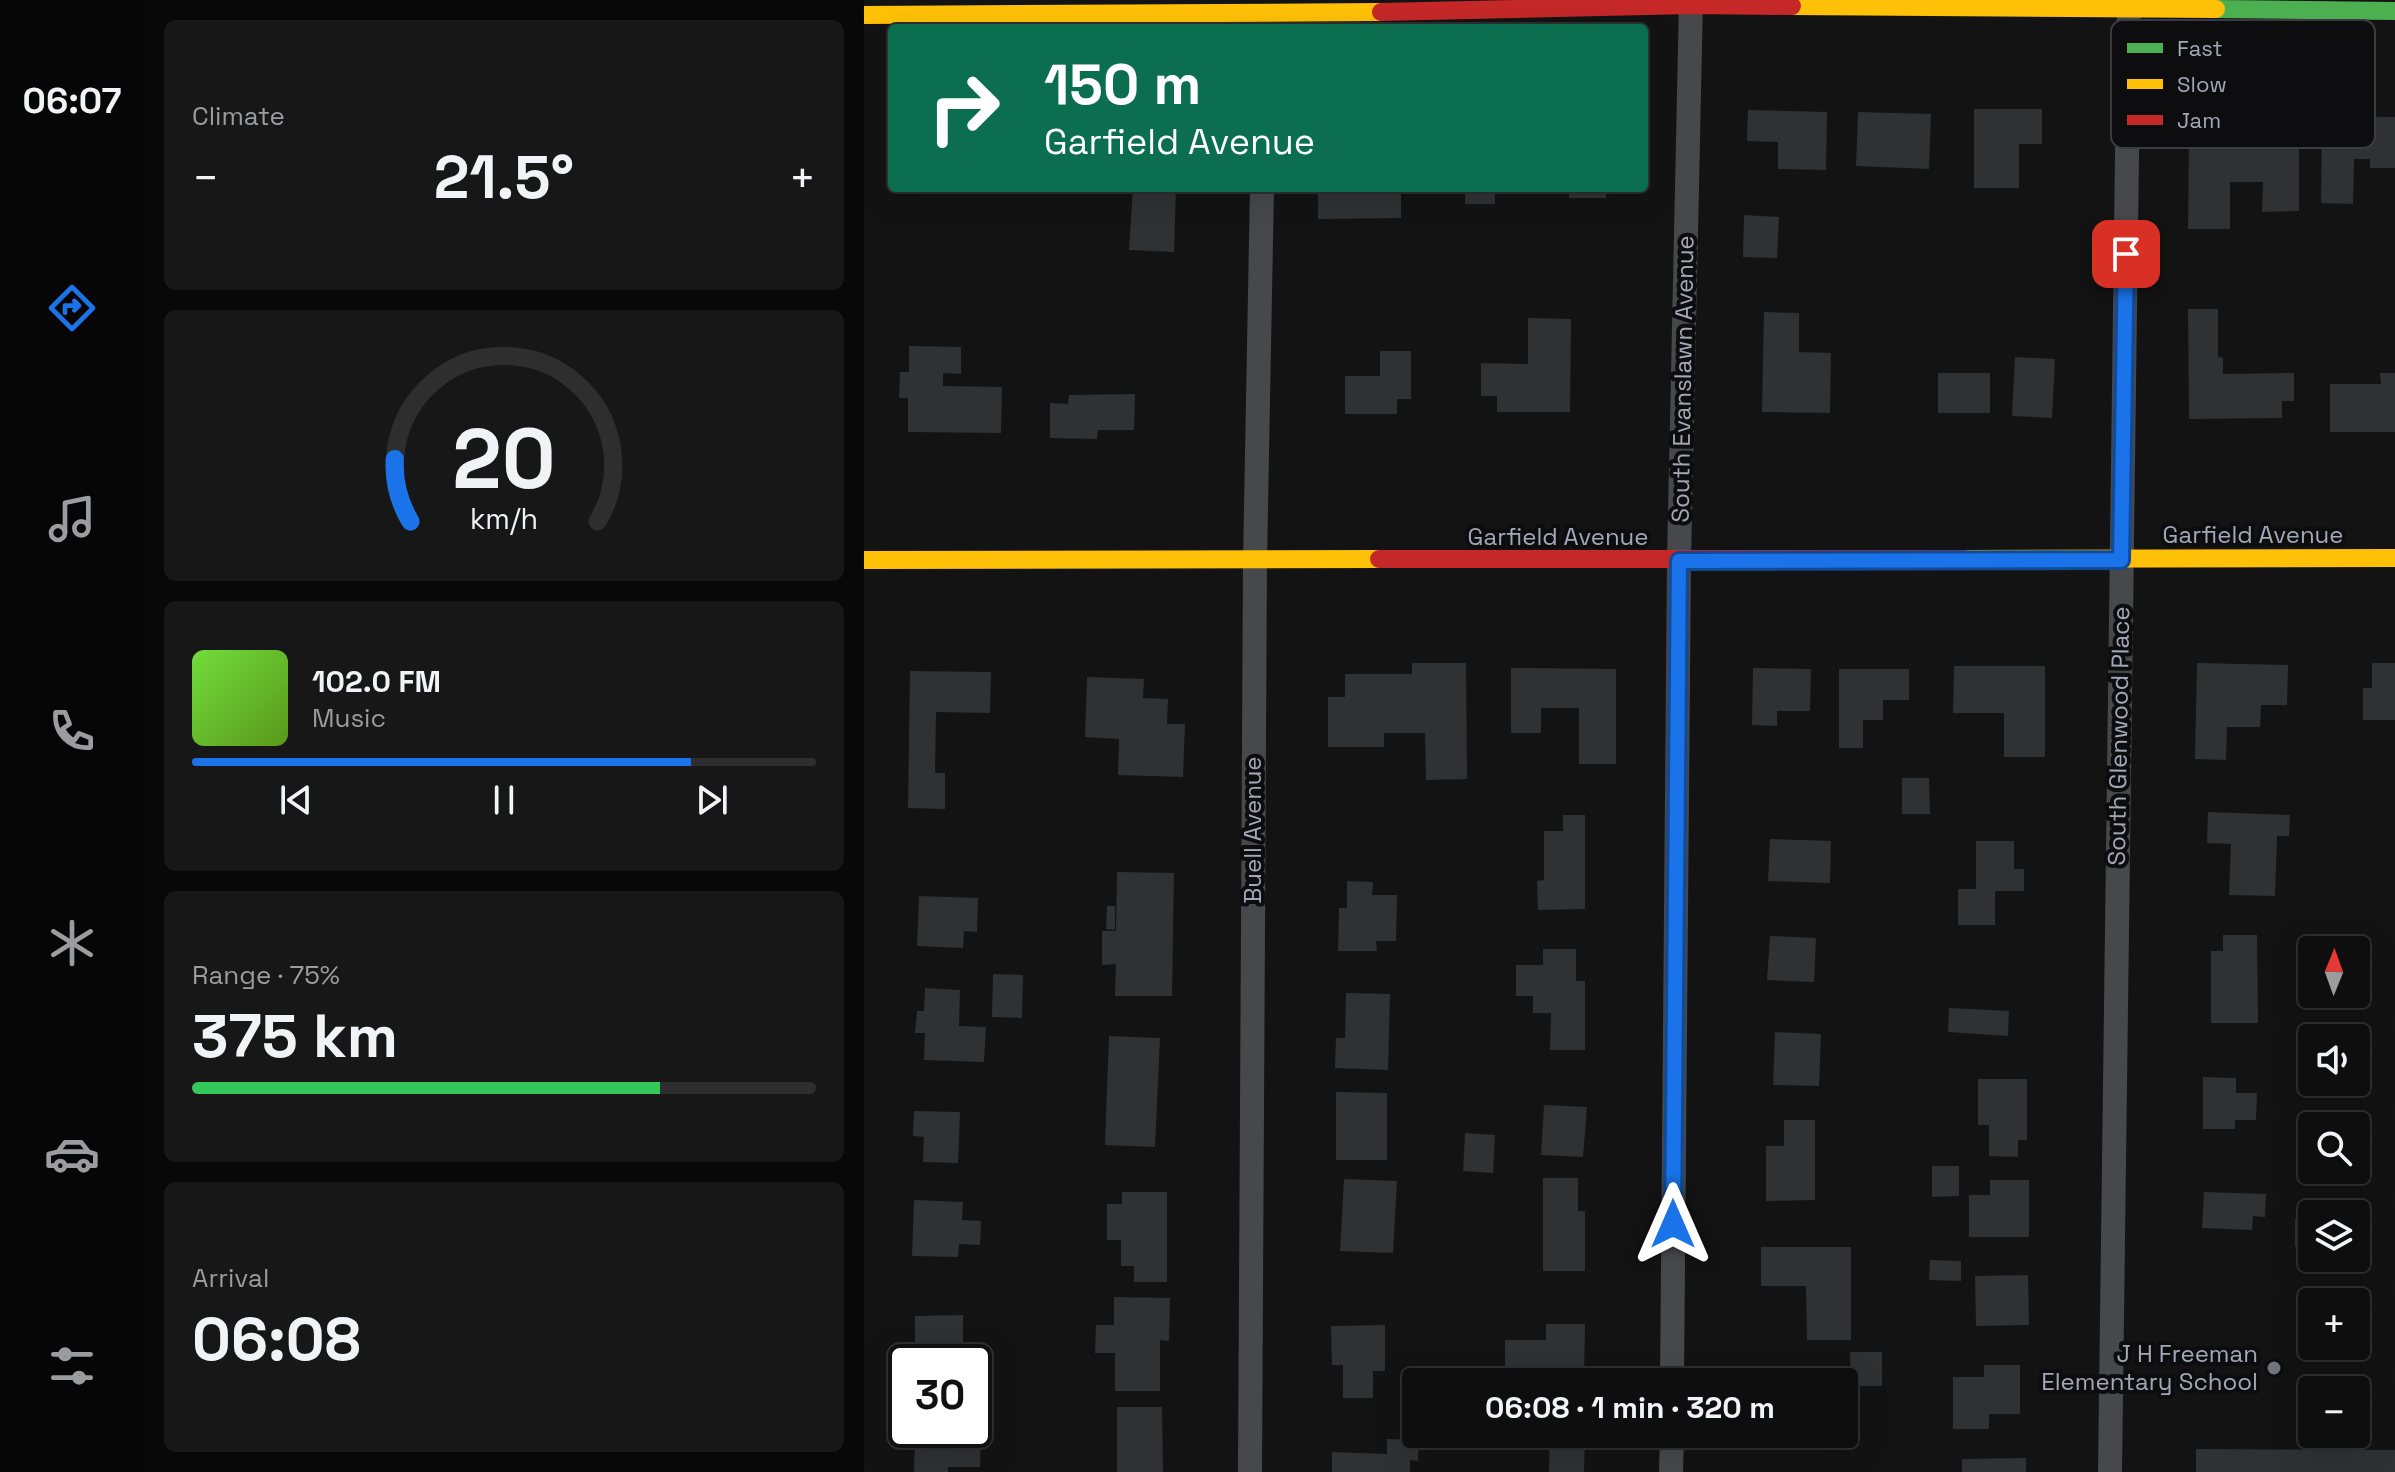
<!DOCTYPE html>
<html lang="en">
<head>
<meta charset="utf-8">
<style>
  :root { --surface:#0e0e0e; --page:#171717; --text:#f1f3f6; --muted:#9b9c9e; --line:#2e2e2e; --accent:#1a73e8 }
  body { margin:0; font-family:"Space Grotesk",sans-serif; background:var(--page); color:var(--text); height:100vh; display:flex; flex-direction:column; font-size:30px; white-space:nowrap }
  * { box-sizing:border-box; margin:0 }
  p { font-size:26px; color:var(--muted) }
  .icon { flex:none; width:44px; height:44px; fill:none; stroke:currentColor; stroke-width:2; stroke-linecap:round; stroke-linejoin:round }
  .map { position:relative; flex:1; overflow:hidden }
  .panel { display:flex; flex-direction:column; gap:20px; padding:20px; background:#080808; width:720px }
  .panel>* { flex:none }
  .banner { position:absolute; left:24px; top:24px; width:760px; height:168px; border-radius:8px; box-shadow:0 8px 32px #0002,0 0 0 2px var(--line); background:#0b6e4f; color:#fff; overflow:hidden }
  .needle { width:52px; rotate:1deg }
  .controls { position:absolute; left:1434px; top:936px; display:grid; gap:16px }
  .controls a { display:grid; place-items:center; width:72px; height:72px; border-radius:8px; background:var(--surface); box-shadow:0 8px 32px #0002,0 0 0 2px var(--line); font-size:40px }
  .speed { position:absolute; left:24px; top:1344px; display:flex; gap:16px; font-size:40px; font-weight:700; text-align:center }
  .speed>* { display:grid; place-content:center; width:104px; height:104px; border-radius:50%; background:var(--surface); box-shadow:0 8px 32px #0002,0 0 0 2px var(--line); line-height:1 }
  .speed .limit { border:4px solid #111; border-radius:12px; background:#fff; color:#111 }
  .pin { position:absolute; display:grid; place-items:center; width:68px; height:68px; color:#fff; margin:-34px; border-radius:16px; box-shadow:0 4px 12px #0006 }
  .me { position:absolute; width:88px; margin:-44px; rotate:0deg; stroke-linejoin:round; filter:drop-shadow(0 0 6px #0008) }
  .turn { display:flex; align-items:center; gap:28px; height:168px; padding:0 24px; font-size:36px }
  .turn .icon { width:104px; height:104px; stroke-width:2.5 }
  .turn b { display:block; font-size:56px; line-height:68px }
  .big { font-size:60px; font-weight:700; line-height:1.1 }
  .panel .tile { flex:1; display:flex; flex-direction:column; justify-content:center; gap:12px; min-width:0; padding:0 28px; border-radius:12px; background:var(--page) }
  .panel .dial { align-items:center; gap:0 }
  .dial svg { height:208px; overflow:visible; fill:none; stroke:var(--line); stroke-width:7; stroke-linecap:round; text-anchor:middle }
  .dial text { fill:var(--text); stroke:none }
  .song { display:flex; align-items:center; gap:24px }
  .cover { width:96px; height:96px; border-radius:12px; background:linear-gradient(135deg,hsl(100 70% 55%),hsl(90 70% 35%)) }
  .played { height:8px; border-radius:4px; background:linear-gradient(90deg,var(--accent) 80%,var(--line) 80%) }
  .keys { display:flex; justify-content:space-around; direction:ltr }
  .heat { display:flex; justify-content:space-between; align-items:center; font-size:44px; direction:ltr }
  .charge { height:12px; border-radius:6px; background:linear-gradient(90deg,#34c759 75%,var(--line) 0) }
  .trip { position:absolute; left:538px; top:1368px; width:456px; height:80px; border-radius:8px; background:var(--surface); box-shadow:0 8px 32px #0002,0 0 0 2px var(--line); font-weight:700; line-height:80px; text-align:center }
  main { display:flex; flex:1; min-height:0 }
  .menu { display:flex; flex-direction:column; width:144px; justify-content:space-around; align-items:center; background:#060606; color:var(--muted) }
  .menu .icon { width:56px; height:56px }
  .menu .on { color:var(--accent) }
  .menu b { font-size:36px; color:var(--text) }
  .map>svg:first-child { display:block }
  .building { fill:#303133 }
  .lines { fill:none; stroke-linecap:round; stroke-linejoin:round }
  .street { stroke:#47484c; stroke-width:24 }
  .fast { stroke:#4caf50; stroke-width:18 }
  .slow { stroke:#ffc107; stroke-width:18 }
  .jam { stroke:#c62828; stroke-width:18 }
  .route-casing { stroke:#114b97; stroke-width:20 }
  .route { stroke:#1a73e8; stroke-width:14 }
  .poi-dot { fill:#70747d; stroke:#0d0d0f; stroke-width:3 }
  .labels { text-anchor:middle; stroke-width:8; stroke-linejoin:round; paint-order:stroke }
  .street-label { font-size:24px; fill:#a2a8b6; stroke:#0d0d0f }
  .poi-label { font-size:24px; fill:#a2a8b6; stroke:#0d0d0f; text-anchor:end }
  .key { fill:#0d0d0f; stroke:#3a3c41; stroke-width:2 }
  .key-label { font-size:22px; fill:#a2a8b6 }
</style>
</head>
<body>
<main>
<nav class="menu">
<b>06:07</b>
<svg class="icon on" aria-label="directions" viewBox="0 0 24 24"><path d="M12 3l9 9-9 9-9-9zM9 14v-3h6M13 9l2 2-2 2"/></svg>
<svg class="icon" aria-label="music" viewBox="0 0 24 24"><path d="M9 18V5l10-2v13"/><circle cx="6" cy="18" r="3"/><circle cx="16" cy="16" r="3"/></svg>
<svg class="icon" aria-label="phone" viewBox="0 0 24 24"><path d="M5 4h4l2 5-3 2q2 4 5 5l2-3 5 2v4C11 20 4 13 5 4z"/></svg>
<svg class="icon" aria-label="climate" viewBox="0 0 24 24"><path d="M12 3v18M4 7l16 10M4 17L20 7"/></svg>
<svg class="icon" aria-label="car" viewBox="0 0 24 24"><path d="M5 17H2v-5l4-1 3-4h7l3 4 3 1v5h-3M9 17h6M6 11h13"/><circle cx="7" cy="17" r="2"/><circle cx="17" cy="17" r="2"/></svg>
<svg class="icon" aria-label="filters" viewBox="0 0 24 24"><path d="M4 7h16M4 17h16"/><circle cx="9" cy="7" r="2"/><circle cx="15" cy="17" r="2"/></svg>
</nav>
<section class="panel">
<div class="tile"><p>Climate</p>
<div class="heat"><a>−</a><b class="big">21.5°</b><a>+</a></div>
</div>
<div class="tile dial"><svg viewBox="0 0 100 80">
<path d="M14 69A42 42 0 1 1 86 69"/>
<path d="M14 69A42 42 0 0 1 8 45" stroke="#1a73e8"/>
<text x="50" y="56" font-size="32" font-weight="700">20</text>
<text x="50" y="72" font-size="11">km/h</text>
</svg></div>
<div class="tile">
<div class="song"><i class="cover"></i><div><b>102.0 FM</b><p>Music</p></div></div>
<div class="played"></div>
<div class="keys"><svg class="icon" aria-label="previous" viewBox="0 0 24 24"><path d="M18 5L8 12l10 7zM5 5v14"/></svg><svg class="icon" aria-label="pause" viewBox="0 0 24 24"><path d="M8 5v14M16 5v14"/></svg><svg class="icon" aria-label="next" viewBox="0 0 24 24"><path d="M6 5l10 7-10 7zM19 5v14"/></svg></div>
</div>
<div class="tile"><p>Range · 75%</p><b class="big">375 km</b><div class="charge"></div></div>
<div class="tile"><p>Arrival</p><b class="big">06:08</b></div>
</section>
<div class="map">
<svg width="1531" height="1472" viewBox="0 0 1531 1472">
  <rect width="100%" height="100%" fill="#131313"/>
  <path class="building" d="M 1110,109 L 1178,109 L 1178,144 L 1155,144 L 1155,188 L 1110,188 Z
    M 884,110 L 963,112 L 962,170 L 914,169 L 914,142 L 883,141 Z
    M 994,112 L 1067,114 L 1065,169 L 992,166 Z
    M 1458,116 L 1531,117 L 1531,168 L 1506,168 L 1506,159 L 1490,159 L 1489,204 L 1457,203 Z
    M 1388,118 L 1435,119 L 1435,211 L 1398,212 L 1399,182 L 1366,182 L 1366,229 L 1324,229 L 1325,133 L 1388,133 Z
    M 269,188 L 312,188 L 310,252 L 265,250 Z
    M 454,188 L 537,188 L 537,218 L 454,219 Z
    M 601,188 L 631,188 L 631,204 L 601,204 Z
    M 705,188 L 742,188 L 742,198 L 705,198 Z
    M 880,215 L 915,217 L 913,258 L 879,257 Z
    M 1324,309 L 1354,309 L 1354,357 L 1359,358 L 1359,374 L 1430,373 L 1430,401 L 1418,401 L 1418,418 L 1325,419 Z
    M 900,312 L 935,313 L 935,352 L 967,353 L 966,413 L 898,412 Z
    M 664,318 L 707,319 L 706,412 L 633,412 L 633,396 L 617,396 L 617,363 L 664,364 Z
    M 45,346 L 97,347 L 97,374 L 79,373 L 79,386 L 138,387 L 137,433 L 44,432 L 44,398 L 35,398 L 36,372 L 45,372 Z
    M 516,351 L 547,351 L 547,399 L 533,399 L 533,414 L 481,414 L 481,376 L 516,376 Z
    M 1151,357 L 1191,359 L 1188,418 L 1148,416 Z
    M 1074,373 L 1126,373 L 1126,413 L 1074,413 Z
    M 1516,373 L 1531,373 L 1531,432 L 1466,432 L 1466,384 L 1517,384 Z
    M 271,394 L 270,430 L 234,430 L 233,439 L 186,438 L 186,403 L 204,404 L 205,395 Z
    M 548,663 L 602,663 L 603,779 L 562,780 L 561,733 L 520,733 L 520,747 L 464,747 L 464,697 L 481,697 L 481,674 L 548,674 Z
    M 1333,663 L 1424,665 L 1423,705 L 1397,705 L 1396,727 L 1363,727 L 1362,760 L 1331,759 Z
    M 1508,663 L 1531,663 L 1531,720 L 1499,720 L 1499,688 L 1508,688 Z
    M 1090,666 L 1181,666 L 1181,757 L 1140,757 L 1140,713 L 1089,713 Z
    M 647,668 L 752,669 L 752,764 L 715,764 L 715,708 L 677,708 L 677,733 L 647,733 Z
    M 889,668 L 947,669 L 946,711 L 913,711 L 913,726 L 888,725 Z
    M 975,669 L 1045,669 L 1045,700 L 1019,700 L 1019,720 L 999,720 L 999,748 L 975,748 Z
    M 46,671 L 127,672 L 126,713 L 72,712 L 71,773 L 81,773 L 81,809 L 44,808 Z
    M 223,677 L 280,679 L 279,698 L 304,699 L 303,724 L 321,724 L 319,777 L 254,775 L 255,739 L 221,737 Z
    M 1038,778 L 1065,778 L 1066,814 L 1038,814 Z
    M 1344,812 L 1426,815 L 1425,836 L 1413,836 L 1411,896 L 1365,895 L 1367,844 L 1343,843 Z
    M 699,815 L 721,815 L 721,909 L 674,910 L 673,881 L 680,880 L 680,831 L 699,831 Z
    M 906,839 L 967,841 L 966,883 L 904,881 Z
    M 1112,841 L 1150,841 L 1150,869 L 1160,869 L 1160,891 L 1131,891 L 1131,925 L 1094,925 L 1094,889 L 1112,889 Z
    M 253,872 L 310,873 L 308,996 L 251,996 L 252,964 L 238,965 L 238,931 L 252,931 Z
    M 483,881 L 509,882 L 508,895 L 533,895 L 532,941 L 512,941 L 513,951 L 474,951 L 475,908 L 483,908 Z
    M 55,896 L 114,898 L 113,932 L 100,931 L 99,948 L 53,946 Z
    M 243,906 L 251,906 L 251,930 L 242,929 Z
    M 1359,935 L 1393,935 L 1394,1023 L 1347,1023 L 1347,951 L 1359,951 Z
    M 906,936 L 952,938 L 950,982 L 903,980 Z
    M 679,949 L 712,949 L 712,981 L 721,981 L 721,1050 L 686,1050 L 687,1013 L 669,1013 L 669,996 L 652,996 L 652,965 L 679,965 Z
    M 129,974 L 159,975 L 158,1018 L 128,1017 Z
    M 61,988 L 96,990 L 95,1026 L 122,1027 L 120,1062 L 60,1060 L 61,1033 L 51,1033 L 53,1011 L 60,1011 Z
    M 482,993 L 526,994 L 524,1070 L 471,1068 L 472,1038 L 481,1038 Z
    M 1085,1008 L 1145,1011 L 1144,1036 L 1084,1032 Z
    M 911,1032 L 957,1034 L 955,1086 L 909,1085 Z
    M 245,1036 L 296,1038 L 291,1147 L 241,1145 Z
    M 1339,1077 L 1372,1078 L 1372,1093 L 1393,1093 L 1392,1120 L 1371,1120 L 1371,1129 L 1339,1129 Z
    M 1114,1079 L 1163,1079 L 1163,1140 L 1154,1140 L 1154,1157 L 1125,1156 L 1125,1125 L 1114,1125 Z
    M 472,1092 L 523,1093 L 523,1160 L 472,1160 Z
    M 680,1105 L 723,1107 L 719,1157 L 677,1155 Z
    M 50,1111 L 96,1112 L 94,1163 L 59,1162 L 60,1137 L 49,1136 Z
    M 920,1120 L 951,1120 L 951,1200 L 902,1201 L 902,1146 L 920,1146 Z
    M 601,1133 L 631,1135 L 629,1173 L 599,1171 Z
    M 1068,1166 L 1095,1166 L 1095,1196 L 1068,1197 Z
    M 679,1178 L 714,1178 L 714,1211 L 721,1211 L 721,1271 L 679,1271 Z
    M 480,1179 L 533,1181 L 529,1253 L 476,1251 Z
    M 1126,1180 L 1165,1180 L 1165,1237 L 1105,1237 L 1105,1195 L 1126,1195 Z
    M 258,1192 L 303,1192 L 303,1282 L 270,1282 L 270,1266 L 257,1266 L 257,1240 L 243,1240 L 243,1204 L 258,1204 Z
    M 1340,1192 L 1402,1194 L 1401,1217 L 1389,1216 L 1388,1230 L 1338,1228 Z
    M 50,1200 L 99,1202 L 98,1220 L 117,1221 L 116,1245 L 95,1244 L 94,1257 L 48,1256 Z
    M 1431,1219 L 1448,1219 L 1448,1247 L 1431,1247 Z
    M 897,1247 L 987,1247 L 987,1340 L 943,1340 L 942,1286 L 897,1286 Z
    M 1066,1260 L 1097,1261 L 1097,1281 L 1065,1280 Z
    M 1164,1275 L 1165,1325 L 1112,1326 L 1111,1276 Z
    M 250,1297 L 306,1298 L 305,1341 L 296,1340 L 296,1391 L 251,1391 L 251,1353 L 231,1353 L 232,1325 L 250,1325 Z
    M 99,1315 L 99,1362 L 51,1362 L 51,1316 Z
    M 682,1324 L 721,1324 L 720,1378 L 686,1378 L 686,1382 L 657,1382 L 657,1369 L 641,1369 L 641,1340 L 682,1340 Z
    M 521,1325 L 521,1371 L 509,1371 L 509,1398 L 479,1398 L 479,1365 L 468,1365 L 467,1326 Z
    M 986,1352 L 1018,1352 L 1018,1386 L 987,1386 Z
    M 1120,1365 L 1156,1365 L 1156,1414 L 1125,1414 L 1125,1429 L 1089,1429 L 1089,1377 L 1120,1377 Z
    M 253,1407 L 298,1407 L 299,1472 L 253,1472 Z
    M 72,1430 L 105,1430 L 105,1437 L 117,1437 L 116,1467 L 84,1467 L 84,1472 L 50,1472 L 51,1440 L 72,1440 Z
    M 898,1434 L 960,1434 L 960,1440 L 898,1440 Z
    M 686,1435 L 721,1436 L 720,1472 L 685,1472 Z
    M 523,1439 L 555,1440 L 554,1461 L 546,1460 L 546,1472 L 468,1472 L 468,1452 L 523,1454 Z
    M 1332,1449 L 1531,1450 L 1531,1472 L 1332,1472 Z
    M 1162,1458 L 1162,1472 L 1098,1472 L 1098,1459 Z"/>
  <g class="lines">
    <path class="street" d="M 808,1382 L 815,561 L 827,0
      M 386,1472 L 391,560 L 398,188
      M 807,1472 L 808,1434
      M 1246,1472 L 1265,0"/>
    <path class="fast" d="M 1352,9 L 1531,11"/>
    <path class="slow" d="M 928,6 L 1352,9
      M 0,15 L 517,12
      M 1100,559 L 1531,558
      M 0,560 L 515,559"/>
    <path class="jam" d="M 517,12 L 827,5 L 928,6
      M 515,559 L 1100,559"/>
  </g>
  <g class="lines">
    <defs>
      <path id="route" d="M 809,1224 L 815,561 L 1257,560 L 1262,254"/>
    </defs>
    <use href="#route" class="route-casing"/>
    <use href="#route" class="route"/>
  </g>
  <circle class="poi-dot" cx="1410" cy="1368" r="8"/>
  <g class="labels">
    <g class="street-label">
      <text transform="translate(819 379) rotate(-89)" y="8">South Evanslawn Avenue</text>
      <text x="1389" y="543">Garfield Avenue</text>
      <text x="694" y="545">Garfield Avenue</text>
      <text transform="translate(1255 736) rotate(-89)" y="8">South Glenwood Place</text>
      <text transform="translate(389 830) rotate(-90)" y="8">Buell Avenue</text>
    </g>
    <g class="poi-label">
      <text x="1394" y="1362">J H Freeman<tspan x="1394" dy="28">Elementary School</tspan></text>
    </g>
  </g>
  <rect x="1247" y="20" width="264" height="128" rx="12" class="key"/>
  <rect x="1263" y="43" width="36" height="10" fill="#4caf50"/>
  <rect x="1263" y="79" width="36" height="10" fill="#ffc107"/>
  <rect x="1263" y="115" width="36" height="10" fill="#c62828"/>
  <g class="key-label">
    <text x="1313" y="56">Fast</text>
    <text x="1313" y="92">Slow</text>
    <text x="1313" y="128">Jam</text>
  </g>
</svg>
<div class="controls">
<a><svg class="needle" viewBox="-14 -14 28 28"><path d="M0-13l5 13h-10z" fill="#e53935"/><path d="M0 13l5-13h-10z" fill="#9b9c9e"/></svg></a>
<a><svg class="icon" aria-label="sound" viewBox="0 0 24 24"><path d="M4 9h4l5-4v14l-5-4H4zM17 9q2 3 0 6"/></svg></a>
<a><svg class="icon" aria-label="search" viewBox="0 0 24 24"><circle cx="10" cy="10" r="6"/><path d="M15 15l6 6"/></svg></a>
<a><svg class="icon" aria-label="layers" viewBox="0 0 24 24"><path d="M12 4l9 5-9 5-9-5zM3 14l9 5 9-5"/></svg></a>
<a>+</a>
<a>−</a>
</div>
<div class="speed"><div class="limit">30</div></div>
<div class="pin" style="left:1262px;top:254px;background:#d93025"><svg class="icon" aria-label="arrive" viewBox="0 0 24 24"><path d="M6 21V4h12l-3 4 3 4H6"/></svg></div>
<svg class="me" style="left:809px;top:1224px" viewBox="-20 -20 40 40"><path d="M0-17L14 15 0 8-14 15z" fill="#1a73e8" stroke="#fff" stroke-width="4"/></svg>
<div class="trip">06:08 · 1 min · 320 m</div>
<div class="banner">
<div class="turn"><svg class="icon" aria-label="right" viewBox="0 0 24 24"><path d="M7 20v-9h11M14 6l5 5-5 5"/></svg><div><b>150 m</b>Garfield Avenue</div></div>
</div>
</div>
</main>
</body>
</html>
